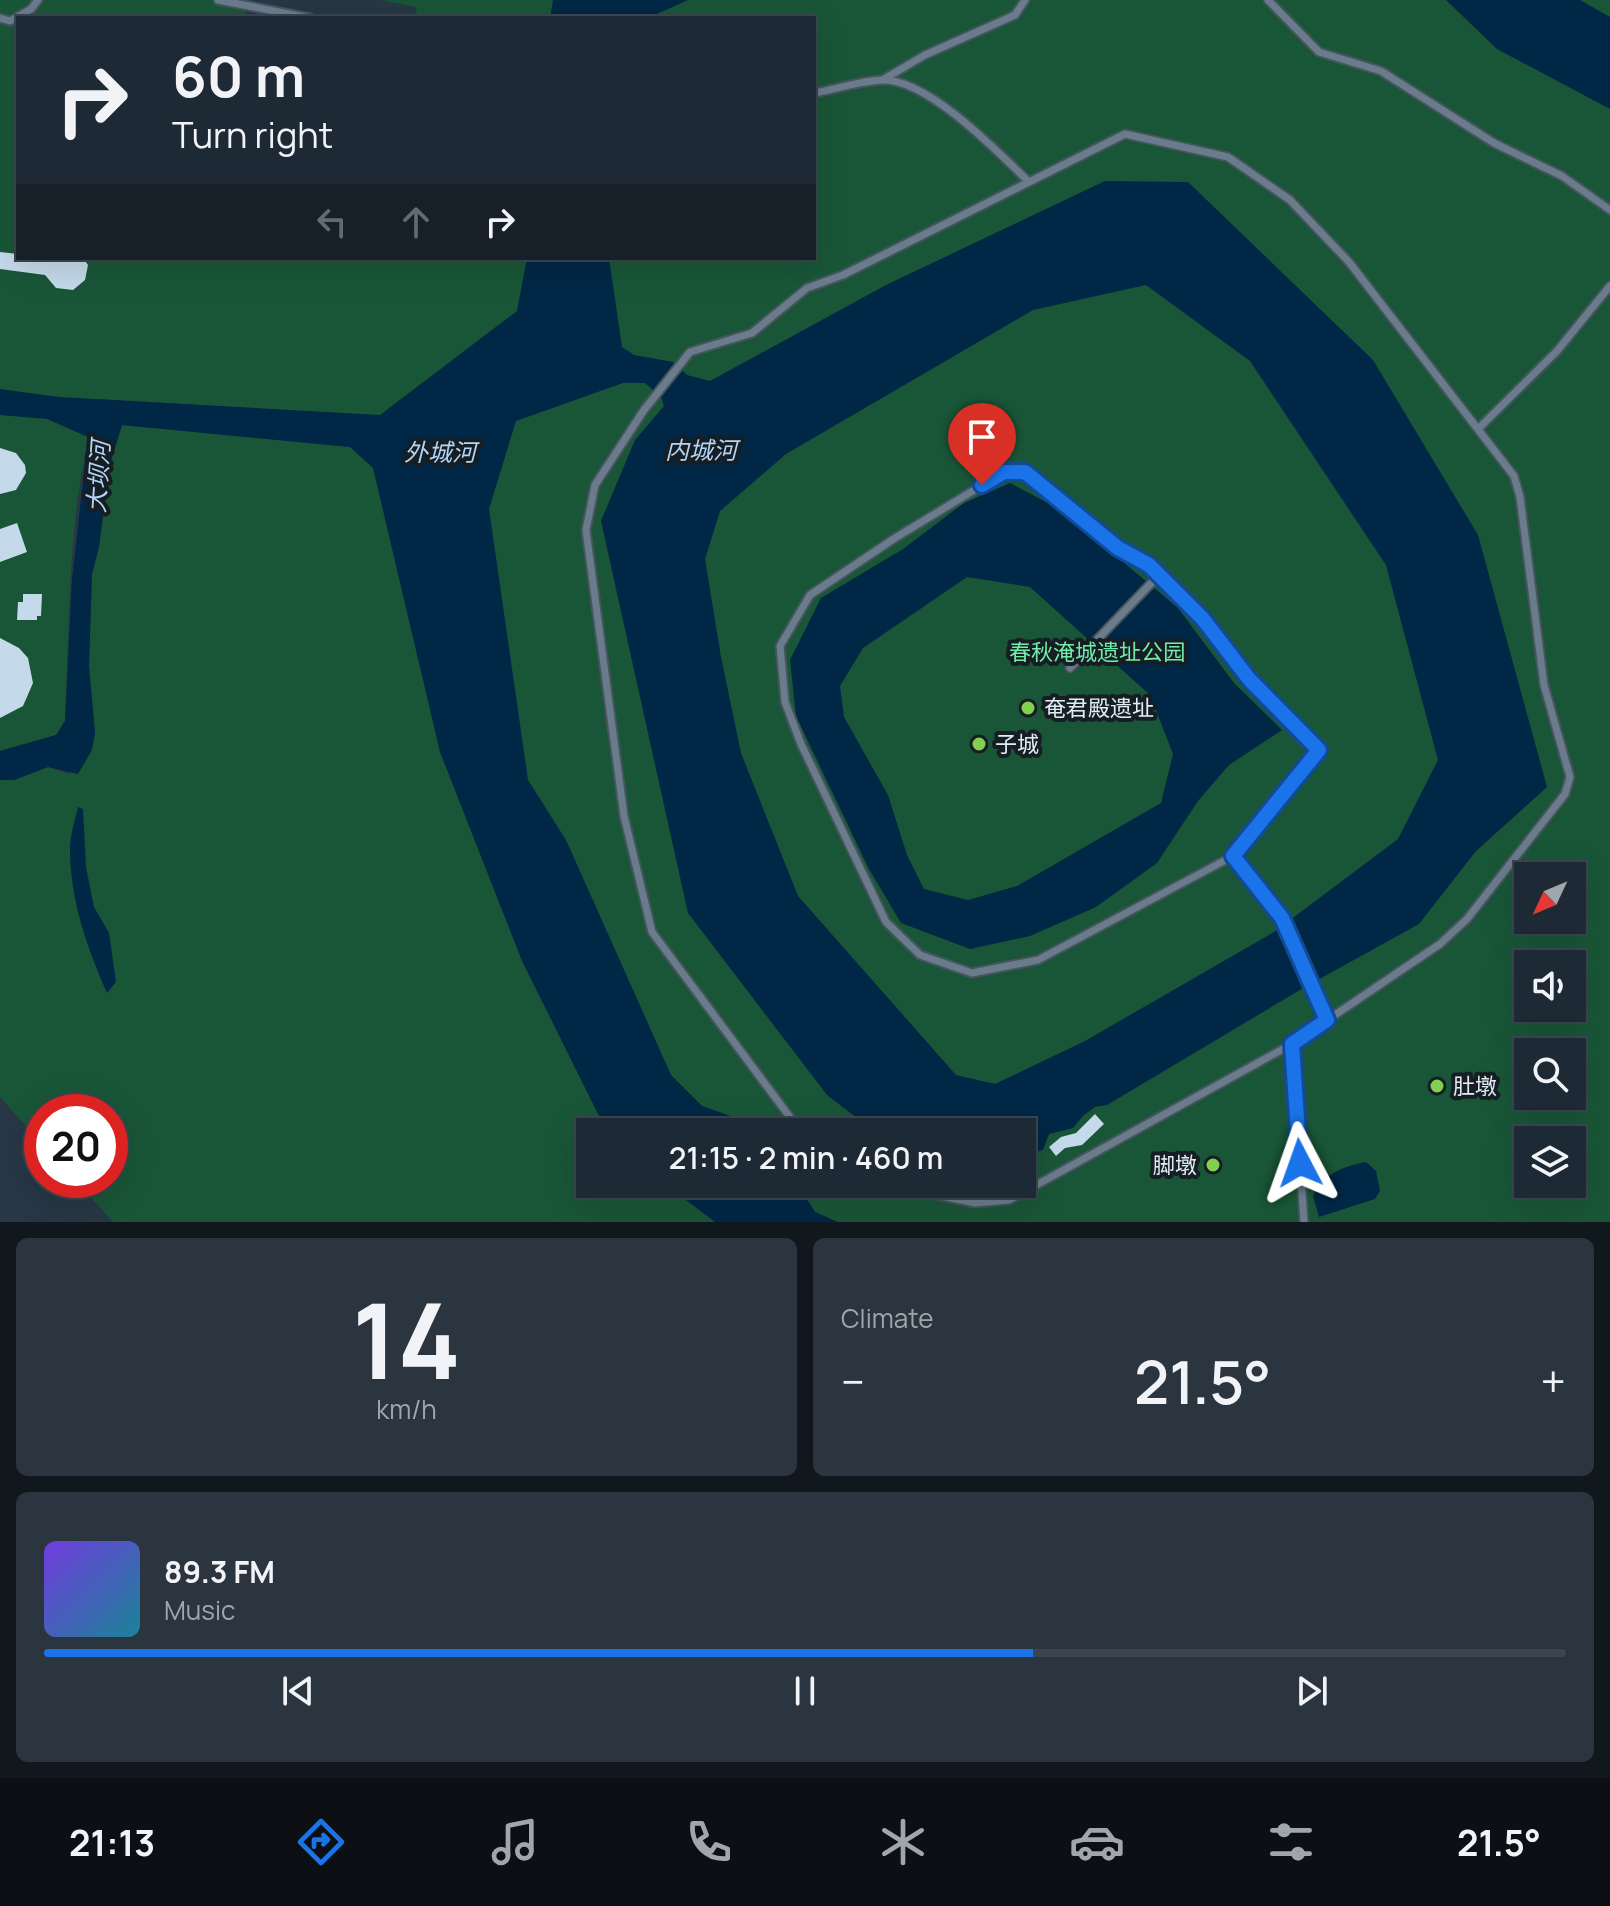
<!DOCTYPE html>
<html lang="en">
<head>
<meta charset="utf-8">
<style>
  :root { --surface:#1d2934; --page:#2a3540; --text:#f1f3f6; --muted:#a0a6ac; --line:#3b454f; --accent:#1a73e8 }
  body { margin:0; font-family:Manrope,"Noto Sans SC",sans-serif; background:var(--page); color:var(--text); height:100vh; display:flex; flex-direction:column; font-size:30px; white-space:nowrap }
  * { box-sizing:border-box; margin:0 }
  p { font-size:26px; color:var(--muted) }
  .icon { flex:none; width:44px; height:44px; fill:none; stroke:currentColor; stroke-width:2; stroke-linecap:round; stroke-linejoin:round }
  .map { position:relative; height:1222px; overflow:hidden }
  .sheet { display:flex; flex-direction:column; gap:16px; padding:16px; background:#10171d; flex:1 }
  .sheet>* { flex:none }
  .hud { position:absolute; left:16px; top:16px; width:800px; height:244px; border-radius:0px; box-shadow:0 8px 32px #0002,0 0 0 2px var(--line); background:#1d2934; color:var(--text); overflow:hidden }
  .needle { width:52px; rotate:226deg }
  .controls { position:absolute; left:1514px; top:862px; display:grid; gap:16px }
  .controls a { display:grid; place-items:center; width:72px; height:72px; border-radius:0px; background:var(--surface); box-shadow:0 8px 32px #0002,0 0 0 2px var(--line); font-size:40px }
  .speed { position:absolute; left:24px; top:1094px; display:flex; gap:16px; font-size:40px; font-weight:700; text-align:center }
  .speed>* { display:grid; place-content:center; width:104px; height:104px; border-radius:50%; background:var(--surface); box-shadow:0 8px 32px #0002,0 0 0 2px var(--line); line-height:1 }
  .speed .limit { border:12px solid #d22; background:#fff; color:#111 }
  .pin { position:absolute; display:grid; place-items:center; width:68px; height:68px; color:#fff; margin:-82px -34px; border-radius:50% 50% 50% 0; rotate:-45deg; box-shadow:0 0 8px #0007 }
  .pin .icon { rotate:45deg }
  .me { position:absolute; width:88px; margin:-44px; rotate:356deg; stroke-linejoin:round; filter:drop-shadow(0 0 6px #0008) }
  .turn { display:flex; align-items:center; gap:28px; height:168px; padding:0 24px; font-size:36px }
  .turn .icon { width:104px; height:104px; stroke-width:2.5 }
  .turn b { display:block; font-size:56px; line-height:68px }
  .lanes { display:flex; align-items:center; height:76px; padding:0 24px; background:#0003; justify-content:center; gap:40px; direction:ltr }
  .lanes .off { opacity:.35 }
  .big { font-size:60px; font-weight:600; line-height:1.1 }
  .sheet .tile { flex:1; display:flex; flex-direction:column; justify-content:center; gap:12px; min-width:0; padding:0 28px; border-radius:12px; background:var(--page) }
  .sheet .dial { align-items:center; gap:0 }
  .dial b { font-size:104px; line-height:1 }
  .song { display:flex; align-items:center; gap:24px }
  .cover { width:96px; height:96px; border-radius:12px; background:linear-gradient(135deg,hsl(260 70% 55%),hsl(190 70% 35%)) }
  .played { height:8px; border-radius:4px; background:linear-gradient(90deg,var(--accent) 65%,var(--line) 65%) }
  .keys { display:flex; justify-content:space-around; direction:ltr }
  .heat { display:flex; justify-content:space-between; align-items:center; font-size:44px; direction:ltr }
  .sheet .tiles { flex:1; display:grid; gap:16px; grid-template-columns:1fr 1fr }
  .tile:last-child { grid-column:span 2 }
  .trip { position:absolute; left:576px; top:1118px; width:460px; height:80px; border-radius:0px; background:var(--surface); box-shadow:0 8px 32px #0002,0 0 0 2px var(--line); font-weight:600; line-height:80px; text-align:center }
  .dock { display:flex; height:128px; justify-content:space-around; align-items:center; background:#0c1015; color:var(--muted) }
  .dock .icon { width:56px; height:56px }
  .dock .selected { color:var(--accent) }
  .dock b { font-size:36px; color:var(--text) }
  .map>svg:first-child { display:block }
  .green { fill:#195637; fill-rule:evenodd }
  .water { fill:#002746; fill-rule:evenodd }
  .building { fill:#c4d9ea }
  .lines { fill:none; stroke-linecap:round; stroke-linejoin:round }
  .service-casing { stroke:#46545f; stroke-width:11 }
  .service { stroke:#6a7c8c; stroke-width:7 }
  .route-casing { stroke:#114b97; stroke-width:20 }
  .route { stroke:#1a73e8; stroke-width:14 }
  .poi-dot { fill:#82d04f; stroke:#161e24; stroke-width:3 }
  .labels { text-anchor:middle; stroke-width:8; stroke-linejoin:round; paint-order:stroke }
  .park-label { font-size:22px; fill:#6feda9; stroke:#161e24 }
  .poi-label { font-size:22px; fill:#e1ecf4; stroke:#161e24; text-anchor:start }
  .water-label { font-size:24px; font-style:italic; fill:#b2d5f6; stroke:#161e24 }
</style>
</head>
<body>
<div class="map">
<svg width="1610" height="1222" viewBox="0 0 1610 1222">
  <rect width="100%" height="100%" fill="#273745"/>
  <path class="green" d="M 0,0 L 248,0 L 245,18 L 18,18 L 18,258 L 814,258 L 814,18 L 415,18 L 417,7 L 381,0 L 1610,0 L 1610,1222 L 113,1222 L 75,1180 L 110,1180 L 110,1112 L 42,1112 L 42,1144 L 0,1097 L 0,780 L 14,780 L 48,767 L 69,774 L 95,733 L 89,666 L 92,574 L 99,546 L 109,467 L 122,425 L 350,447 L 380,416 L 99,399 C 67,502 70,615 65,721 L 56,735 L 0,751 ZM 1528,876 L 1572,876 L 1572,920 L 1528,920 ZM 1528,964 L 1572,964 L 1572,1008 L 1528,1008 ZM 1528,1052 L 1572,1052 L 1572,1096 L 1528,1096 ZM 590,1132 L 1022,1132 L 1022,1184 L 590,1184 ZM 1528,1140 L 1572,1140 L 1572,1184 L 1528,1184 Z"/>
  <path class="water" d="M 553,0 L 688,0 L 648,18 L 550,18 Z
    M 1446,0 L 1580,0 L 1610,17 L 1610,109 L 1497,49 Z
    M 1105,181 L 1188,182 L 1373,360 L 1478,535 L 1547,787 L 1476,851 L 1419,924 L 1305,987 L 1107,1105 L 1095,1107 L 1084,1115 L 1073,1128 L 1049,1134 L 1043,1150 L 1022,1157 L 1022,1132 L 875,1132 L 827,1095 L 688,913 L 601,521 L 635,440 L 664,406 L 661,397 L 645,383 L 623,383 L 516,421 L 489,509 L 528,780 L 566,840 L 671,1075 L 702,1106 L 736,1118 L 758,1132 L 607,1132 L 522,961 L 440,752 L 373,468 L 350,447 L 122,425 L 109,467 L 99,547 L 92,574 L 89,666 L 95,733 L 92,750 L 78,774 L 48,767 L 14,780 L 0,780 L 0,751 L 56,735 L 65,721 L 72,580 L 88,437 L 47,419 L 0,415 L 0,389 L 59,397 L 380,415 L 517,311 L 527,258 L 609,258 L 622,347 L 634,355 L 673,362 L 687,375 L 710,381 L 886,285 ZM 1146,285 L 1250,361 L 1386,565 L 1438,760 L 1398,839 L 1274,932 L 1085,1041 L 995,1084 L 956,1075 L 798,896 L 741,753 L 721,657 L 705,559 L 720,511 L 786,454 L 1033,310 Z
    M 1010,483 L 1061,510 L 1178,608 L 1234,683 L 1282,730 L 1229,765 L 1198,801 L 1157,863 L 1096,907 L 1030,936 L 970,949 L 901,923 L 869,869 L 796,716 L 790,660 L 821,598 L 903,549 L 964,503 ZM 967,577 L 1030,587 L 1150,695 L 1173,754 L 1161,803 L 1017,886 L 968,900 L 924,889 L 907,855 L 888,795 L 844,717 L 840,686 L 863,648 Z
    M 78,807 L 83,809 L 86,867 L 94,907 L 109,933 L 116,982 L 107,993 C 87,947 70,900 70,849 C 70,836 75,820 78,807 Z
    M 1366,1162 L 1376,1171 L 1380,1191 L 1375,1199 L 1319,1217 L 1313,1196 C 1326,1173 1341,1167 1366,1162 Z
    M 665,1184 L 798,1184 L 815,1212 L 838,1222 L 715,1222 Z"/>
  <path class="building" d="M 0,252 L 18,254 L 18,258 L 83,258 L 88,265 L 85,280 L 73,290 L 56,288 L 45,275 L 0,269 Z
    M 0,448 L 16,453 L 25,465 L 26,473 L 16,490 L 0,494 Z
    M 17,523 L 27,552 L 0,562 L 0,529 Z
    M 23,594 L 42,594 L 41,616 L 37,616 L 37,620 L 17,620 L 18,602 L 23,602 Z
    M 0,638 L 19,648 L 28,658 L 33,683 L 23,706 L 0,718 Z
    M 1095,1114 L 1104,1124 L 1082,1145 L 1065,1148 L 1056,1156 L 1049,1147 L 1061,1137 L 1076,1133 Z"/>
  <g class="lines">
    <defs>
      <path id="service" d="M 218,0 L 310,18
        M 1268,0 L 1319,52 L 1381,71 L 1494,143 L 1562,176 L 1610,210
        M 0,18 L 10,21 L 31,9 L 38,0
        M 884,79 L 925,55 L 1015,15 L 1025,0
        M 814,93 C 836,89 860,81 882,80 C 927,78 998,152 1029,182
        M 1478,429 L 1557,351 L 1610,286
        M 1004,472 L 1025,472 L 1118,548 L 1149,565 L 1203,619 L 1249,679 L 1319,750 L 1233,856 L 1038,960 L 972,973 L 920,955 L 886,922 L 801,744 L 785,702 L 780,646 L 810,595 L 895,538 Z
        M 1070,668 L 1159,575
        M 1233,856 L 1282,918 L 1327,1020
        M 1292,1044 L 1304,1222
        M 801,1132 L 652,932 L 624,816 L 586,530 L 595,485 L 644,410 L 690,352 L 752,333 L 807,288 L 843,275 L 1125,134 L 1228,157 L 1290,200 L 1349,262 L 1514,476 L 1520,497 L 1544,685 L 1570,777 L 1565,794 L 1467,919 L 1440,944 L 1292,1044 L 1009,1200 L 975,1203 L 913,1190 L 859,1191 L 851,1184"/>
    </defs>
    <use href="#service" class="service-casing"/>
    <use href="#service" class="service"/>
  </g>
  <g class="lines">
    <defs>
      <path id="route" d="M 982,485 L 1004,472 L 1025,472 L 1118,548 L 1149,565 L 1203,619 L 1249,679 L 1319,750 L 1233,856 L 1282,918 L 1327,1020 L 1292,1044 L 1300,1163"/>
    </defs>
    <use href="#route" class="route-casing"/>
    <use href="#route" class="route"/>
  </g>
  <g class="poi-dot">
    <circle cx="1028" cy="708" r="8"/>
    <circle cx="979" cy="744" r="8"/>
    <circle cx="1437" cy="1086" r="8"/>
    <circle cx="1213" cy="1165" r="8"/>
  </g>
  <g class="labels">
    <g class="park-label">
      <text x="1097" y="660">春秋淹城遗址公园</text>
    </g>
    <g class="poi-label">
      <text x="1044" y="716">奄君殿遗址</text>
      <text x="995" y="752">子城</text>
      <text x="1453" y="1094">肚墩</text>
      <text x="1197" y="1173" text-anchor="end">脚墩</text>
    </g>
    <g class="water-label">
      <text x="701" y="459">内城河</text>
      <text x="440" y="461">外城河</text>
      <text transform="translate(99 477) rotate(-86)" y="8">大坝河</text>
    </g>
  </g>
</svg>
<div class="controls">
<a><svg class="needle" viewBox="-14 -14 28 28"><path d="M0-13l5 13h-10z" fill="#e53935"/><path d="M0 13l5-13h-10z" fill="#a0a6ac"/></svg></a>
<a><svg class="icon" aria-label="sound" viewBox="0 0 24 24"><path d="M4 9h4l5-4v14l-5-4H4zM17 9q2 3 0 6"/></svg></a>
<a><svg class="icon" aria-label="search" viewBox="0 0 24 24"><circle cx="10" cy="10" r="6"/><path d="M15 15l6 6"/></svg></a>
<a><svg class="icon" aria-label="layers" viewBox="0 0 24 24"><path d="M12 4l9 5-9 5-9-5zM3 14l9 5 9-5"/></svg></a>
</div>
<div class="speed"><div class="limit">20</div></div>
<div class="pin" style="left:982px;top:485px;background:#d93025"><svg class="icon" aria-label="arrive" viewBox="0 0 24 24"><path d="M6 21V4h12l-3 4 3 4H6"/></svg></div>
<svg class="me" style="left:1300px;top:1163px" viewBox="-20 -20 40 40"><path d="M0-17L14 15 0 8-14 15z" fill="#1a73e8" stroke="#fff" stroke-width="4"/></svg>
<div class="trip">21:15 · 2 min · 460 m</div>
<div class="hud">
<div class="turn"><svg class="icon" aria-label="right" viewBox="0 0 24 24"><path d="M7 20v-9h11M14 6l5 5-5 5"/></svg><div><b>60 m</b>Turn right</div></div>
<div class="lanes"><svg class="icon off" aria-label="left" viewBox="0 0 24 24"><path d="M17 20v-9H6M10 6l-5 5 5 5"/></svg><svg class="icon off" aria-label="ahead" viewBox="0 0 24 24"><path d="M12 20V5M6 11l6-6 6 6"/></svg><svg class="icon" aria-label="right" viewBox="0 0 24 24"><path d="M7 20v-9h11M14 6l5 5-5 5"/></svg></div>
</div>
</div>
<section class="sheet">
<div class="tiles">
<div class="tile dial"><b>14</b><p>km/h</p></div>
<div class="tile"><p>Climate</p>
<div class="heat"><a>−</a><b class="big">21.5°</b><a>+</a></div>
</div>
<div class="tile">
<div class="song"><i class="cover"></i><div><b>89.3 FM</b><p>Music</p></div></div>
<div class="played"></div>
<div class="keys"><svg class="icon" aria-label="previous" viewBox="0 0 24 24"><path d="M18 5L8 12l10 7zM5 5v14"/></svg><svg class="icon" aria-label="pause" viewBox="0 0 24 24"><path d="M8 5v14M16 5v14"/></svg><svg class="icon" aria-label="next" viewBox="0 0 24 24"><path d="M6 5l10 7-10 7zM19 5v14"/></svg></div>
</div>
</div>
</section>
<nav class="dock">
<b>21:13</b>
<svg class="icon selected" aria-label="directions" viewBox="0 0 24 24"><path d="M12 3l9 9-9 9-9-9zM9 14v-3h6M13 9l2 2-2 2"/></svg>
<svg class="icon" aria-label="music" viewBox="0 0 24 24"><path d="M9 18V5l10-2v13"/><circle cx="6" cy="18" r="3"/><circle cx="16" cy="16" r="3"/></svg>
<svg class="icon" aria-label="phone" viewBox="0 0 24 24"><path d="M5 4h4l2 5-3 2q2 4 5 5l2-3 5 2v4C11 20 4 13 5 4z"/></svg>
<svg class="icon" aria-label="climate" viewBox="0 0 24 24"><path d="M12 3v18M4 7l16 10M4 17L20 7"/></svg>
<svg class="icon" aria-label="car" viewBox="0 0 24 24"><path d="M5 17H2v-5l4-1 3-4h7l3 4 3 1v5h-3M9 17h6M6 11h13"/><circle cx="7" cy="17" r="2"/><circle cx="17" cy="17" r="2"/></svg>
<svg class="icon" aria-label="filters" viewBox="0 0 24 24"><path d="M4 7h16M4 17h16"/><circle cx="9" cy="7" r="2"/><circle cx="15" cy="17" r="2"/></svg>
<b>21.5°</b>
</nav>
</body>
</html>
